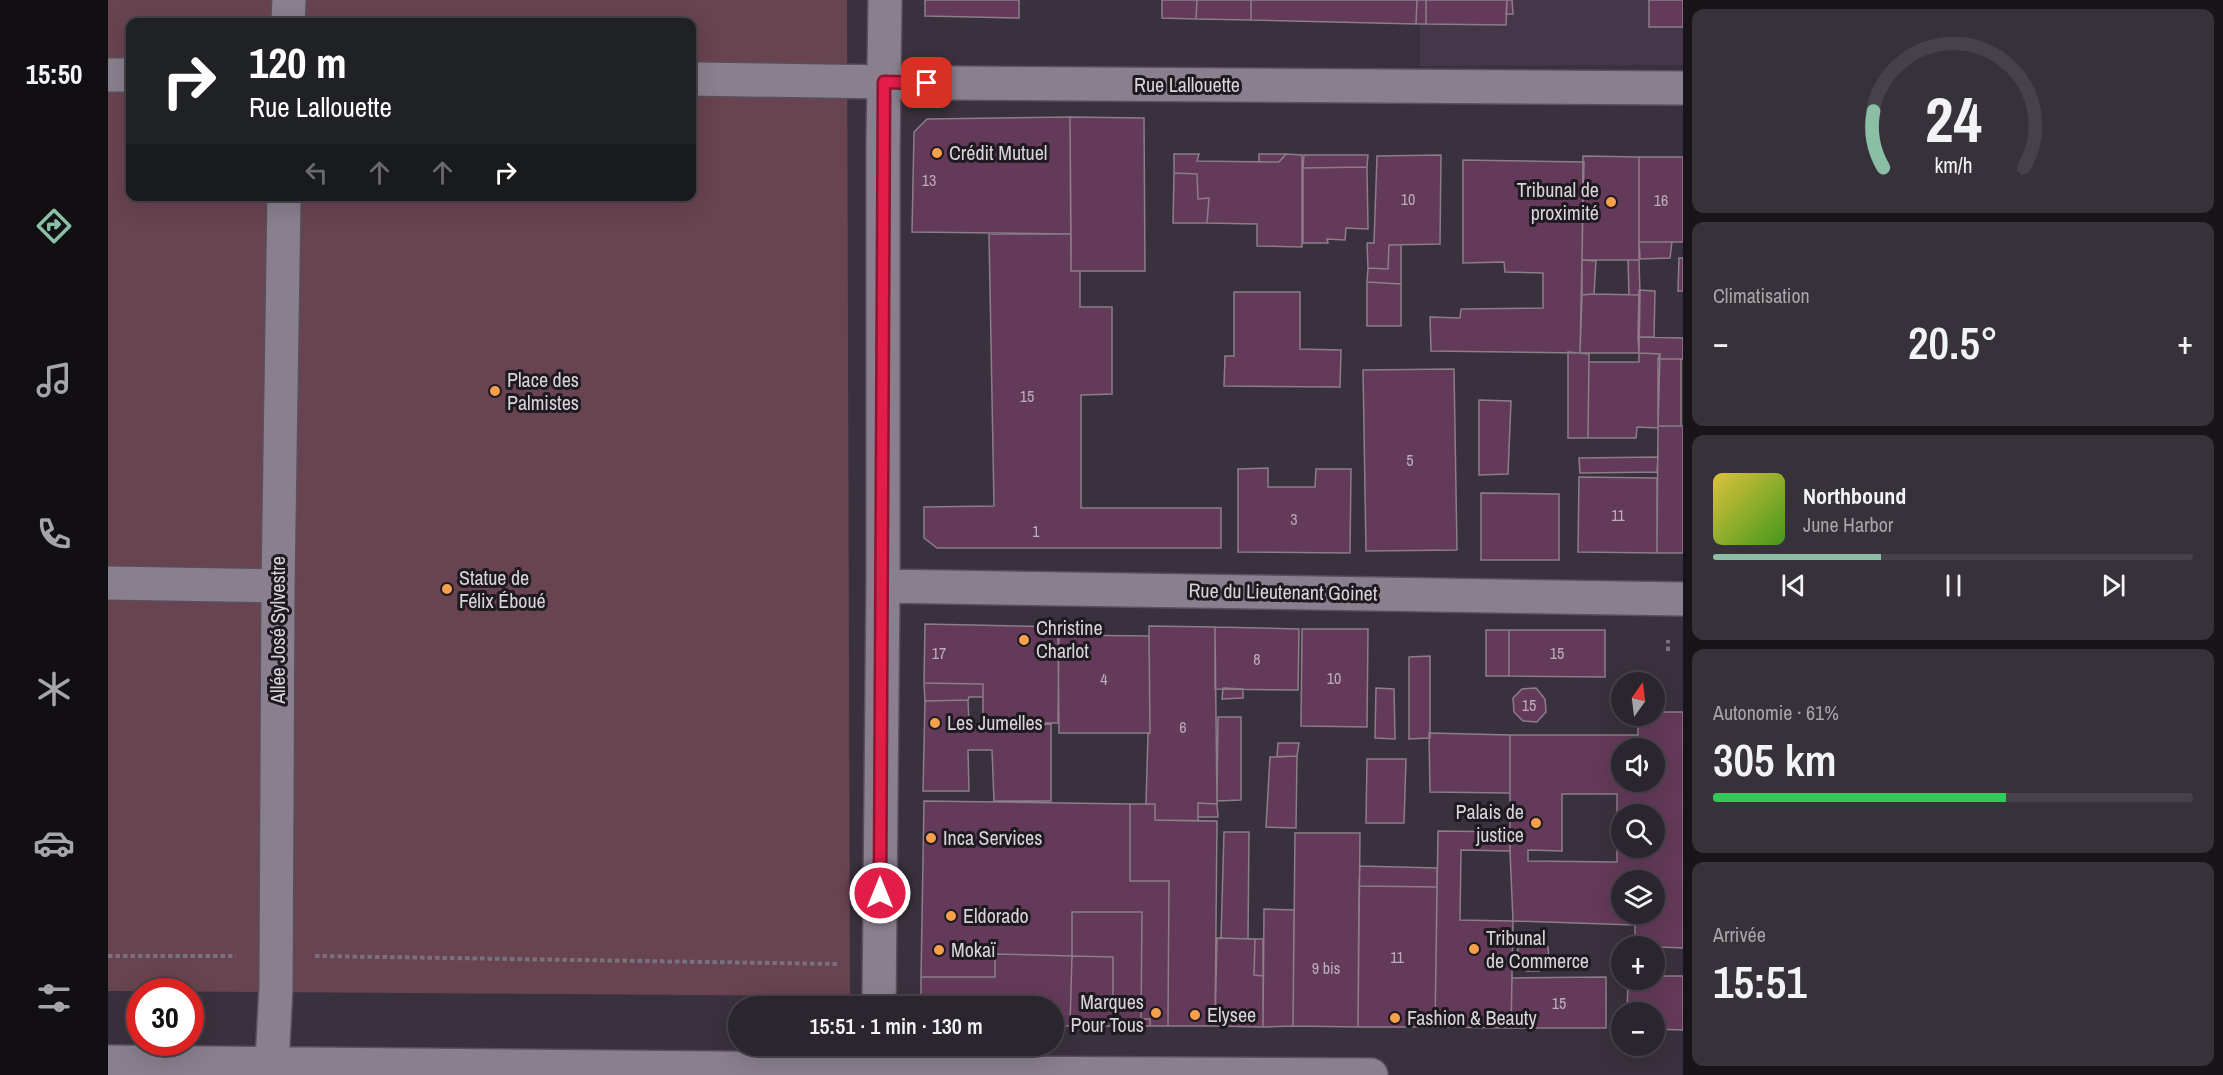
<!DOCTYPE html>
<html lang="fr">
<head>
<meta charset="utf-8">
<style>
  :root { --surface:#2b252e; --page:#37313a; --text:#f1f3f6; --muted:#a6a5aa; --line:#47424a; --accent:#8abfa5 }
  body { margin:0; font-family:"Archivo Narrow",sans-serif; background:var(--page); color:var(--text); height:100vh; display:flex; flex-direction:column; font-size:22px; white-space:nowrap }
  * { box-sizing:border-box; margin:0 }
  p { font-size:20px; color:var(--muted) }
  .icon { flex:none; width:33px; height:33px; fill:none; stroke:currentColor; stroke-width:2; stroke-linecap:round; stroke-linejoin:round }
  .map { position:relative; flex:1; overflow:hidden }
  .side { display:flex; flex-direction:column; gap:9px; padding:9px; background:#181419; width:540px }
  .side>* { flex:none }
  .hud { position:absolute; left:18px; top:18px; width:570px; height:183px; border-radius:12px; box-shadow:0 6px 24px #0002,0 0 0 2px var(--line); background:#202124; color:#fff; overflow:hidden }
  .needle { width:39px; rotate:14deg }
  .buttons { position:absolute; left:1503px; top:672px; display:grid; gap:12px }
  .buttons a { display:grid; place-items:center; width:54px; height:54px; border-radius:50%; background:var(--surface); box-shadow:0 6px 24px #0002,0 0 0 2px var(--line); font-size:30px }
  .speed { position:absolute; left:18px; top:978px; display:flex; gap:12px; font-size:30px; font-weight:700; text-align:center }
  .speed>* { display:grid; place-content:center; width:78px; height:78px; border-radius:50%; background:var(--surface); box-shadow:0 6px 24px #0002,0 0 0 2px var(--line); line-height:1 }
  .speed .limit { border:9px solid #d22; background:#fff; color:#111 }
  .pin { position:absolute; display:grid; place-items:center; width:51px; height:51px; color:#fff; margin:-26px; border-radius:12px; box-shadow:0 3px 9px #0006 }
  .me { position:absolute; width:66px; margin:-33px; rotate:0deg; stroke-linejoin:round; filter:drop-shadow(0 0 4px #0008) }
  .turn { display:flex; align-items:center; gap:21px; height:126px; padding:0 24px; font-size:27px }
  .turn .icon { width:78px; height:78px; stroke-width:2.5 }
  .turn b { display:block; font-size:42px; line-height:51px }
  .lanes { display:flex; align-items:center; height:57px; padding:0 24px; background:#0003; justify-content:center; gap:30px; direction:ltr }
  .lanes .off { opacity:.35 }
  .big { font-size:45px; font-weight:600; line-height:1.1 }
  .side .tile { flex:1; display:flex; flex-direction:column; justify-content:center; gap:9px; min-width:0; padding:0 21px; border-radius:12px; background:var(--page) }
  .side .dial { align-items:center; gap:0 }
  .dial svg { height:156px; overflow:visible; fill:none; stroke:var(--line); stroke-width:7; stroke-linecap:round; text-anchor:middle }
  .dial text { fill:var(--text); stroke:none }
  .song { display:flex; align-items:center; gap:18px }
  .cover { width:72px; height:72px; border-radius:9px; background:linear-gradient(135deg,hsl(50 70% 55%),hsl(100 70% 35%)) }
  .played { height:6px; border-radius:3px; background:linear-gradient(90deg,var(--accent) 35%,var(--line) 35%) }
  .keys { display:flex; justify-content:space-around; direction:ltr }
  .heat { display:flex; justify-content:space-between; align-items:center; font-size:33px; direction:ltr }
  .charge { height:9px; border-radius:4px; background:linear-gradient(90deg,#34c759 61%,var(--line) 0) }
  .trip { position:absolute; left:620px; top:996px; width:336px; height:60px; border-radius:30px; background:var(--surface); box-shadow:0 6px 24px #0002,0 0 0 2px var(--line); font-weight:600; line-height:60px; text-align:center }
  main { display:flex; flex:1; min-height:0 }
  .tabs { display:flex; flex-direction:column; width:108px; justify-content:space-around; align-items:center; background:#110f12; color:var(--muted) }
  .tabs .icon { width:42px; height:42px }
  .tabs .current { color:var(--accent) }
  .tabs b { font-size:27px; color:var(--text) }
  .map>svg:first-child { display:block }
  .built { fill:#433749 }
  .green { fill:#684350; fill-rule:evenodd }
  .building { fill:#633a59; stroke:#8c7d88; stroke-width:1.5; fill-rule:evenodd }
  .lines { fill:none; stroke-linecap:round; stroke-linejoin:round }
  .minor-casing { stroke:#58505b; stroke-width:36 }
  .path { stroke:#79717c; stroke-width:4; stroke-dasharray:4.5 3; stroke-linecap:butt }
  .minor { stroke:#897f8e; stroke-width:33 }
  .route-casing { stroke:#92132f; stroke-width:15 }
  .route { stroke:#e11d48; stroke-width:10 }
  .poi-dot { fill:#f9a04c; stroke:#1e1a20; stroke-width:2 }
  .labels { text-anchor:middle; stroke-width:6; stroke-linejoin:round; paint-order:stroke }
  .number-label { font-size:16px; fill:#bcadba }
  .street-label { font-size:20px; fill:#d9d3db; stroke:#1e1a20 }
  .poi-label { font-size:20px; fill:#d9d3db; stroke:#1e1a20; text-anchor:start }
</style>
</head>
<body>
<main>
<nav class="tabs">
<b>15:50</b>
<svg class="icon current" aria-label="directions" viewBox="0 0 24 24"><path d="M12 3l9 9-9 9-9-9zM9 14v-3h6M13 9l2 2-2 2"/></svg>
<svg class="icon" aria-label="music" viewBox="0 0 24 24"><path d="M9 18V5l10-2v13"/><circle cx="6" cy="18" r="3"/><circle cx="16" cy="16" r="3"/></svg>
<svg class="icon" aria-label="phone" viewBox="0 0 24 24"><path d="M5 4h4l2 5-3 2q2 4 5 5l2-3 5 2v4C11 20 4 13 5 4z"/></svg>
<svg class="icon" aria-label="climate" viewBox="0 0 24 24"><path d="M12 3v18M4 7l16 10M4 17L20 7"/></svg>
<svg class="icon" aria-label="car" viewBox="0 0 24 24"><path d="M5 17H2v-5l4-1 3-4h7l3 4 3 1v5h-3M9 17h6M6 11h13"/><circle cx="7" cy="17" r="2"/><circle cx="17" cy="17" r="2"/></svg>
<svg class="icon" aria-label="filters" viewBox="0 0 24 24"><path d="M4 7h16M4 17h16"/><circle cx="9" cy="7" r="2"/><circle cx="15" cy="17" r="2"/></svg>
</nav>
<div class="map">
<svg width="1575" height="1075" viewBox="0 0 1575 1075">
  <rect width="100%" height="100%" fill="#39313d"/>
  <path class="built" d="M 1312,0 L 1575,0 L 1575,65 L 1312,66 Z"/>
  <path class="green" d="M 0,0 L 739,0 L 742,996 L 0,991 ZM 22,22 L 584,22 L 584,196 L 22,196 Z"/>
  <path class="building" d="M 817,0 L 911,0 L 911,18 L 817,16 Z
    M 1054,0 L 1089,0 L 1088,19 L 1054,18 Z
    M 1089,0 L 1143,0 L 1143,20 L 1088,19 Z
    M 1143,0 L 1309,0 L 1308,24 L 1143,20 Z
    M 1309,0 L 1318,0 L 1318,24 L 1308,24 Z
    M 1318,0 L 1399,0 L 1398,25 L 1318,24 Z
    M 1399,0 L 1404,0 L 1405,14 L 1398,14 Z
    M 1541,0 L 1575,0 L 1575,27 L 1541,27 Z
    M 962,117 L 1036,118 L 1037,271 L 963,271 Z
    M 962,117 L 963,234 L 804,232 L 806,132 L 819,119 Z
    M 1066,154 L 1091,154 L 1089,161 L 1171,162 L 1178,154 L 1194,155 L 1194,247 L 1149,246 L 1149,224 L 1099,223 L 1101,198 L 1090,199 L 1089,174 L 1066,173 Z
    M 1151,154 L 1178,154 L 1171,162 L 1151,162 Z
    M 1196,155 L 1260,155 L 1259,167 L 1195,168 Z
    M 1333,155 L 1332,244 L 1281,245 L 1280,269 L 1260,268 L 1259,243 L 1266,243 L 1269,156 Z
    M 1475,156 L 1531,157 L 1531,260 L 1474,260 Z
    M 1531,157 L 1575,157 L 1575,242 L 1531,242 Z
    M 1355,160 L 1476,162 L 1472,353 L 1323,351 L 1322,317 L 1352,318 L 1353,309 L 1435,308 L 1435,273 L 1397,272 L 1396,262 L 1355,263 Z
    M 1259,167 L 1260,229 L 1238,228 L 1237,240 L 1219,239 L 1220,243 L 1195,243 L 1195,168 Z
    M 1066,173 L 1089,174 L 1090,199 L 1101,198 L 1099,223 L 1065,223 Z
    M 881,234 L 963,234 L 963,271 L 972,271 L 972,307 L 1004,307 L 1004,394 L 973,395 L 973,508 L 1113,508 L 1113,548 L 829,548 L 816,538 L 816,507 L 886,506 Z
    M 1531,242 L 1564,242 L 1562,258 L 1532,259 Z
    M 1281,245 L 1293,245 L 1293,284 L 1259,282 L 1260,268 L 1280,269 Z
    M 1571,258 L 1575,258 L 1575,291 L 1570,291 Z
    M 1474,260 L 1488,261 L 1486,294 L 1474,295 Z
    M 1520,260 L 1531,260 L 1532,295 L 1521,295 Z
    M 1259,282 L 1293,284 L 1293,326 L 1259,326 Z
    M 1531,290 L 1547,291 L 1546,337 L 1530,337 Z
    M 1126,292 L 1192,292 L 1192,349 L 1233,350 L 1232,387 L 1116,386 L 1117,356 L 1126,356 Z
    M 1486,294 L 1532,295 L 1531,353 L 1472,353 L 1474,295 Z
    M 1530,337 L 1575,338 L 1575,359 L 1550,359 L 1552,354 L 1531,353 Z
    M 1460,352 L 1481,354 L 1480,438 L 1460,438 Z
    M 1531,353 L 1552,354 L 1550,428 L 1529,427 L 1528,438 L 1480,438 L 1481,362 L 1531,362 Z
    M 1550,359 L 1573,359 L 1573,426 L 1550,426 Z
    M 1346,369 L 1349,550 L 1258,551 L 1255,370 Z
    M 1371,400 L 1403,401 L 1400,474 L 1371,475 Z
    M 1550,426 L 1575,426 L 1575,553 L 1549,553 Z
    M 1550,457 L 1549,472 L 1472,473 L 1471,458 Z
    M 1160,468 L 1160,487 L 1207,487 L 1208,469 L 1243,469 L 1242,553 L 1130,552 L 1130,469 Z
    M 1471,477 L 1549,478 L 1549,553 L 1470,552 Z
    M 1373,493 L 1451,494 L 1451,560 L 1373,560 Z
    M 817,624 L 951,627 L 950,723 L 875,723 L 875,684 L 816,683 Z
    M 1041,626 L 1107,627 L 1109,804 L 1090,803 L 1090,821 L 1047,820 L 1047,804 L 1038,804 L 1040,734 L 1042,733 Z
    M 1107,627 L 1191,629 L 1190,690 L 1107,689 Z
    M 1194,629 L 1260,629 L 1259,727 L 1193,726 Z
    M 1378,630 L 1401,630 L 1401,676 L 1378,676 Z
    M 1401,630 L 1497,630 L 1497,677 L 1401,676 Z
    M 950,635 L 1041,636 L 1042,733 L 951,733 Z
    M 1322,656 L 1322,738 L 1301,739 L 1301,657 Z
    M 816,683 L 875,684 L 875,697 L 861,697 L 860,700 L 817,701 Z
    M 1115,688 L 1135,689 L 1135,698 L 1114,699 Z
    M 1268,688 L 1286,689 L 1287,739 L 1267,738 Z
    M 1428,688 L 1437,699 L 1438,712 L 1429,722 L 1415,721 L 1406,712 L 1405,698 L 1414,689 Z
    M 860,700 L 861,725 L 943,724 L 943,801 L 886,801 L 884,750 L 860,750 L 861,791 L 815,791 L 817,701 Z
    M 1546,712 L 1575,712 L 1575,948 L 1527,946 L 1527,925 L 1405,921 L 1402,851 L 1402,735 L 1530,735 L 1530,716 L 1546,716 ZM 1514,748 L 1546,748 L 1546,782 L 1514,782 ZM 1454,794 L 1509,794 L 1509,862 L 1420,861 L 1420,850 L 1454,851 ZM 1514,814 L 1546,814 L 1546,848 L 1514,848 ZM 1514,880 L 1546,880 L 1546,914 L 1514,914 Z
    M 1110,717 L 1133,717 L 1133,800 L 1109,801 Z
    M 1321,733 L 1402,735 L 1402,793 L 1322,792 Z
    M 1170,743 L 1191,743 L 1189,756 L 1169,757 Z
    M 1189,756 L 1188,828 L 1158,827 L 1162,757 Z
    M 1259,759 L 1298,759 L 1296,823 L 1258,823 Z
    M 816,801 L 1022,804 L 1022,881 L 1061,881 L 1060,1026 L 1042,1026 L 1042,1019 L 1033,1019 L 1034,912 L 964,912 L 964,956 L 887,954 L 887,977 L 813,977 Z
    M 1090,803 L 1109,804 L 1110,817 L 1090,817 Z
    M 1022,804 L 1047,804 L 1047,820 L 1109,821 L 1107,1026 L 1060,1026 L 1061,881 L 1022,881 Z
    M 1330,831 L 1402,832 L 1402,851 L 1353,850 L 1352,920 L 1405,921 L 1403,1028 L 1327,1027 Z
    M 1116,832 L 1141,832 L 1140,939 L 1113,938 Z
    M 1187,833 L 1252,833 L 1250,1027 L 1185,1026 Z
    M 1252,866 L 1329,868 L 1329,887 L 1251,886 Z
    M 1251,886 L 1329,887 L 1327,1027 L 1250,1027 Z
    M 1156,909 L 1186,910 L 1185,1026 L 1155,1027 Z
    M 964,912 L 1034,912 L 1033,1019 L 1042,1019 L 1042,1026 L 1005,1026 L 1005,957 L 964,956 Z
    M 1421,937 L 1433,938 L 1440,947 L 1441,961 L 1431,971 L 1418,971 L 1409,961 L 1410,947 Z
    M 1109,938 L 1147,939 L 1146,975 L 1155,976 L 1155,1027 L 1107,1026 Z
    M 1147,939 L 1155,939 L 1155,976 L 1146,975 Z
    M 887,954 L 964,956 L 962,1026 L 945,1025 L 945,1006 L 813,1006 L 813,977 L 887,977 Z
    M 964,956 L 1005,957 L 1005,1026 L 962,1026 Z
    M 1546,976 L 1575,976 L 1575,1030 L 1546,1029 L 1546,1012 L 1519,1012 L 1520,980 L 1546,980 Z
    M 1498,977 L 1498,1028 L 1403,1028 L 1404,978 Z"/>
  <g class="lines">
    <defs>
      <path id="minor" d="M 180,22 L 181,0
        M 0,75 L 22,75
        M 584,79 L 840,83 L 1575,88
        M 0,583 L 170,586
        M 775,586 L 1575,599
        M 771,1006 L 775,586 L 775,150 L 777,0
        M 0,1062 L 714,1069 L 864,1073 L 1263,1075
        M 164,1063 L 168,987 L 170,586 L 176,196"/>
    </defs>
    <use href="#minor" class="minor-casing"/>
    <path class="path" d="M 1560,651 L 1560,640
      M 0,956 L 128,956
      M 207,956 L 731,964"/>
    <use href="#minor" class="minor"/>
  </g>
  <g class="lines">
    <defs>
      <path id="route" d="M 772,893 L 776,82 L 819,83"/>
    </defs>
    <use href="#route" class="route-casing"/>
    <use href="#route" class="route"/>
  </g>
  <g class="poi-dot">
    <circle cx="829" cy="153" r="6"/>
    <circle cx="1503" cy="202" r="6"/>
    <circle cx="387" cy="391" r="6"/>
    <circle cx="339" cy="589" r="6"/>
    <circle cx="916" cy="640" r="6"/>
    <circle cx="827" cy="723" r="6"/>
    <circle cx="1428" cy="823" r="6"/>
    <circle cx="823" cy="838" r="6"/>
    <circle cx="843" cy="916" r="6"/>
    <circle cx="1366" cy="949" r="6"/>
    <circle cx="831" cy="950" r="6"/>
    <circle cx="1048" cy="1013" r="6"/>
    <circle cx="1087" cy="1015" r="6"/>
    <circle cx="1287" cy="1018" r="6"/>
  </g>
  <g class="labels">
    <g class="number-label">
      <text x="821" y="186">13</text>
      <text x="1300" y="205">10</text>
      <text x="1553" y="206">16</text>
      <text x="919" y="402">15</text>
      <text x="1302" y="466">5</text>
      <text x="1510" y="521">11</text>
      <text x="1186" y="525">3</text>
      <text x="928" y="537">1</text>
      <text x="831" y="659">17</text>
      <text x="1449" y="659">15</text>
      <text x="1149" y="665">8</text>
      <text x="1226" y="684">10</text>
      <text x="996" y="685">4</text>
      <text x="1421" y="711">15</text>
      <text x="1075" y="733">6</text>
      <text x="1289" y="963">11</text>
      <text x="1218" y="974">9 bis</text>
      <text x="1451" y="1009">15</text>
    </g>
    <g class="street-label">
      <text x="1079" y="92">Rue Lallouette</text>
      <text transform="translate(1175 592) rotate(1)" y="7">Rue du Lieutenant Goinet</text>
      <text transform="translate(170 630) rotate(-90)" y="7">Allée José Sylvestre</text>
    </g>
    <g class="poi-label">
      <text x="841" y="160">Crédit Mutuel</text>
      <text x="1491" y="197" text-anchor="end">Tribunal de<tspan x="1491" dy="23">proximité</tspan></text>
      <text x="399" y="387">Place des<tspan x="399" dy="23">Palmistes</tspan></text>
      <text x="351" y="585">Statue de<tspan x="351" dy="23">Félix Éboué</tspan></text>
      <text x="928" y="635">Christine<tspan x="928" dy="23">Charlot</tspan></text>
      <text x="839" y="730">Les Jumelles</text>
      <text x="1416" y="819" text-anchor="end">Palais de<tspan x="1416" dy="23">justice</tspan></text>
      <text x="835" y="845">Inca Services</text>
      <text x="855" y="923">Eldorado</text>
      <text x="1378" y="945">Tribunal<tspan x="1378" dy="23">de Commerce</tspan></text>
      <text x="843" y="957">Mokaï</text>
      <text x="1036" y="1009" text-anchor="end">Marques<tspan x="1036" dy="23">Pour Tous</tspan></text>
      <text x="1099" y="1022">Elysee</text>
      <text x="1299" y="1025">Fashion &amp; Beauty</text>
    </g>
  </g>
</svg>
<div class="buttons">
<a><svg class="needle" viewBox="-14 -14 28 28"><path d="M0-13l5 13h-10z" fill="#e53935"/><path d="M0 13l5-13h-10z" fill="#a6a5aa"/></svg></a>
<a><svg class="icon" aria-label="sound" viewBox="0 0 24 24"><path d="M4 9h4l5-4v14l-5-4H4zM17 9q2 3 0 6"/></svg></a>
<a><svg class="icon" aria-label="search" viewBox="0 0 24 24"><circle cx="10" cy="10" r="6"/><path d="M15 15l6 6"/></svg></a>
<a><svg class="icon" aria-label="layers" viewBox="0 0 24 24"><path d="M12 4l9 5-9 5-9-5zM3 14l9 5 9-5"/></svg></a>
<a>+</a>
<a>−</a>
</div>
<div class="speed"><div class="limit">30</div></div>
<div class="pin" style="left:819px;top:83px;background:#d93025"><svg class="icon" aria-label="arrive" viewBox="0 0 24 24"><path d="M6 21V4h12l-3 4 3 4H6"/></svg></div>
<svg class="me" style="left:772px;top:893px" viewBox="-20 -20 40 40"><circle r="17" fill="#e11d48" stroke="#fff" stroke-width="3"/><path d="M0-11L8 9 0 5-8 9z" fill="#fff"/></svg>
<div class="trip">15:51 · 1 min · 130 m</div>
<div class="hud">
<div class="turn"><svg class="icon" aria-label="right" viewBox="0 0 24 24"><path d="M7 20v-9h11M14 6l5 5-5 5"/></svg><div><b>120 m</b>Rue Lallouette</div></div>
<div class="lanes"><svg class="icon off" aria-label="left" viewBox="0 0 24 24"><path d="M17 20v-9H6M10 6l-5 5 5 5"/></svg><svg class="icon off" aria-label="ahead" viewBox="0 0 24 24"><path d="M12 20V5M6 11l6-6 6 6"/></svg><svg class="icon off" aria-label="ahead" viewBox="0 0 24 24"><path d="M12 20V5M6 11l6-6 6 6"/></svg><svg class="icon" aria-label="right" viewBox="0 0 24 24"><path d="M7 20v-9h11M14 6l5 5-5 5"/></svg></div>
</div>
</div>
<section class="side">
<div class="tile dial"><svg viewBox="0 0 100 80">
<path d="M14 69A42 42 0 1 1 86 69"/>
<path d="M14 69A42 42 0 0 1 9 40" stroke="#8abfa5"/>
<text x="50" y="56" font-size="32" font-weight="700">24</text>
<text x="50" y="72" font-size="11">km/h</text>
</svg></div>
<div class="tile"><p>Climatisation</p>
<div class="heat"><a>−</a><b class="big">20.5°</b><a>+</a></div>
</div>
<div class="tile">
<div class="song"><i class="cover"></i><div><b>Northbound</b><p>June Harbor</p></div></div>
<div class="played"></div>
<div class="keys"><svg class="icon" aria-label="previous" viewBox="0 0 24 24"><path d="M18 5L8 12l10 7zM5 5v14"/></svg><svg class="icon" aria-label="pause" viewBox="0 0 24 24"><path d="M8 5v14M16 5v14"/></svg><svg class="icon" aria-label="next" viewBox="0 0 24 24"><path d="M6 5l10 7-10 7zM19 5v14"/></svg></div>
</div>
<div class="tile"><p>Autonomie · 61%</p><b class="big">305 km</b><div class="charge"></div></div>
<div class="tile"><p>Arrivée</p><b class="big">15:51</b></div>
</section>
</main>
</body>
</html>
